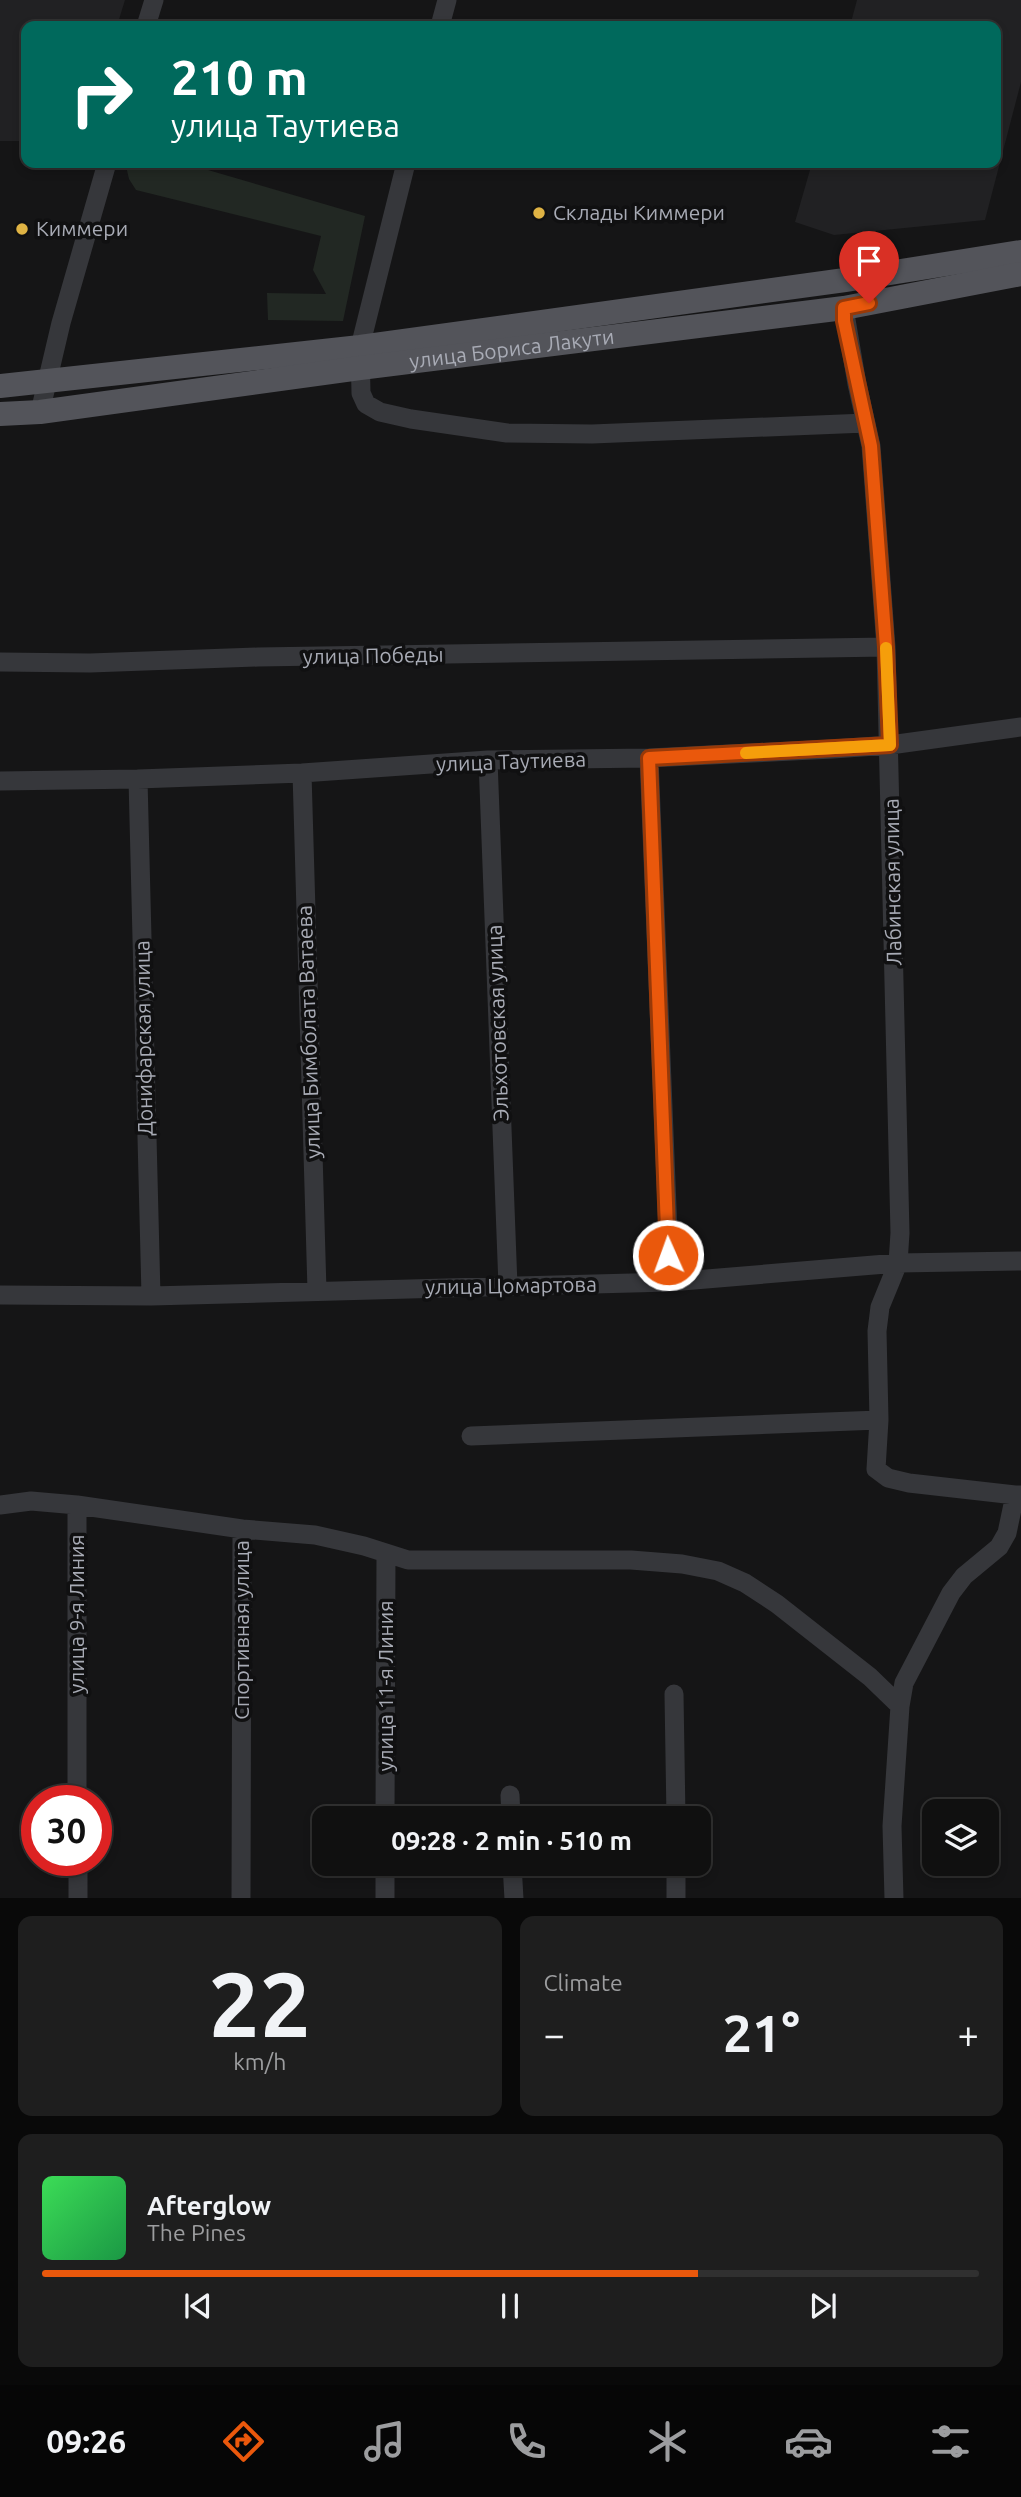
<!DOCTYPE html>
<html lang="en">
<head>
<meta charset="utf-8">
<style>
  :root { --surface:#101010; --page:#1e1e1e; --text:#f1f3f6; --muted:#9c9d9f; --line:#303030; --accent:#ea580c }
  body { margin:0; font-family:Ubuntu,sans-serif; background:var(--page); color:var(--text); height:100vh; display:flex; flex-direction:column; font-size:26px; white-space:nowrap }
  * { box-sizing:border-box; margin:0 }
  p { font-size:23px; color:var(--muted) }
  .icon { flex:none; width:38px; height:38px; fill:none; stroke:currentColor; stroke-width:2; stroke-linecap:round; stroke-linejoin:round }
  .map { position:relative; height:1898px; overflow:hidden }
  .sheet { display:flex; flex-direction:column; gap:18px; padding:18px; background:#090909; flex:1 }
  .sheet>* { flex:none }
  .banner { position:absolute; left:21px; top:21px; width:980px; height:147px; border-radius:14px; box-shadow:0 4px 10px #0003,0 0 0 2px var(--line); background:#00695c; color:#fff; overflow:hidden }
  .controls { position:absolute; left:922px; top:1799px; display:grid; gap:14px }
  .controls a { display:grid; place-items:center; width:77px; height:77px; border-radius:14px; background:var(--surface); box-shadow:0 4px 10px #0003,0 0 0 2px var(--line); font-size:35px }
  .speed { position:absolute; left:21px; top:1785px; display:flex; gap:14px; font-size:35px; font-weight:700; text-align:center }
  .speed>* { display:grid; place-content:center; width:91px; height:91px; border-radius:50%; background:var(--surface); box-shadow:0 4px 10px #0003,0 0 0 2px var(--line); line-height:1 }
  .speed .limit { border:10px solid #d22; background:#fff; color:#111 }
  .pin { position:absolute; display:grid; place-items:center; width:60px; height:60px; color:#fff; margin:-72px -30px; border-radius:50% 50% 50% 0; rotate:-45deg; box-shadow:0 0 7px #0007 }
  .pin .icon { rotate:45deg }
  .me { position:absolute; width:77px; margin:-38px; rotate:358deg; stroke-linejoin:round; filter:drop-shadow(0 0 5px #0008) }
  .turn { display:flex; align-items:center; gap:24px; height:147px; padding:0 35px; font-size:32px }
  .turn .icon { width:91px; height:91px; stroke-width:2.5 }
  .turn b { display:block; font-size:49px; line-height:60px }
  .big { font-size:52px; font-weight:700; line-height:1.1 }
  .sheet .tile { flex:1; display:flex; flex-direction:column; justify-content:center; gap:10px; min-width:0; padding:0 24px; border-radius:14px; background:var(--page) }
  .sheet .dial { align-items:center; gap:0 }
  .dial b { font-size:91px; line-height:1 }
  .song { display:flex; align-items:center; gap:21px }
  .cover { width:84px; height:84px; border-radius:10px; background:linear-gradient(135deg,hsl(130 70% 55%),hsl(140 70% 35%)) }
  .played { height:7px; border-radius:4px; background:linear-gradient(90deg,var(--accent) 70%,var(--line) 70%) }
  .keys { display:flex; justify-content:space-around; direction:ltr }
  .heat { display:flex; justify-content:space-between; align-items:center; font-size:38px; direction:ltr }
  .sheet .tiles { flex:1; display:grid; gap:18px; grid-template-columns:1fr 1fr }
  .tile:last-child { grid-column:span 2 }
  .trip { position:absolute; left:312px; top:1806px; width:399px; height:70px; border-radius:14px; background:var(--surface); box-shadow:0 4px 10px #0003,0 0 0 2px var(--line); font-weight:700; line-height:70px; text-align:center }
  .dock { display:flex; height:112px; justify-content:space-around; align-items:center; background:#060606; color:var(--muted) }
  .dock .icon { width:49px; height:49px }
  .dock .on { color:var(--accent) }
  .dock b { font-size:32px; color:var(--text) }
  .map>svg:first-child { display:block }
  .built { fill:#212123 }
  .green { fill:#222823 }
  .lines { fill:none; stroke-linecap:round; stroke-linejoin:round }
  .minor { stroke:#36373b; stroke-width:19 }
  .major { stroke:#53545a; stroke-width:24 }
  .route-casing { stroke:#983908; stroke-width:18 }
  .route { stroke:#ea580c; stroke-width:12 }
  .slow { stroke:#f59e0b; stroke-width:12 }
  .poi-dot { fill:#dfb344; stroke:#101011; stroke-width:2.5 }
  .labels { text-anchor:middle; stroke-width:7; stroke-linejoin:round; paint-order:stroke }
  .poi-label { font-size:21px; fill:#a8abb5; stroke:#101011; text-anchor:start }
  .street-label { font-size:21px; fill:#a8abb5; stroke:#101011 }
</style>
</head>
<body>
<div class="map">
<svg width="1021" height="1899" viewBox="0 0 1021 1899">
  <rect width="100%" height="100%" fill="#151516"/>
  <path class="built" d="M 0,0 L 125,0 L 117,26 L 26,26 L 26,141 L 0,141 Z
    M 857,0 L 1021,0 L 1021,82 L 985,220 L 834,235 L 795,222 L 812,163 L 996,163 L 996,26 L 850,26 Z"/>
  <path class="green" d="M 130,163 L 184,163 L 365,216 L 343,321 L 268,320 L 267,293 L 326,294 L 313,270 L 321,236 L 136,190 L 129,179 L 126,166 Z"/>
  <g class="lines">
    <path class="minor" d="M 146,26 L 154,0
      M 440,26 L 447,0
      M 406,163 L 360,347 L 361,393 L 366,404 L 380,412 L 411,419 L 507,433 L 592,434 L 866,423
      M 844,308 L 857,384 L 871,446 L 886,647 L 900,1233 L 898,1263 L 880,1307 L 877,1331 L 879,1420 L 876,1469 L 888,1478 L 909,1483 L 1015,1495
      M 40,412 L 61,323 L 107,163
      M 0,662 L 90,663 L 258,657 L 886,647
      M 649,758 L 670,1282
      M 488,760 L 508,1286
      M 302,773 L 317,1291
      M 138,779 L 151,1296
      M 0,781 L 138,779 L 302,773 L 488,760 L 649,758 L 833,749 L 890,745 L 1021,727
      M 0,1295 L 151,1296 L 670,1282 L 898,1263 L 1021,1261
      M 471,1436 L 879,1420
      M 0,1505 L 31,1501 L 77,1505 L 77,1801
      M 77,1505 L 242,1529 L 241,1899
      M 242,1529 L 315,1535 L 364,1546 L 408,1560 L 631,1560 L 682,1564 L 718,1571 L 745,1583 L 777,1604 L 870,1677 L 900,1706
      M 674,1694 L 676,1818
      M 510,1795 L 511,1818
      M 385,1818 L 386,1554
      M 78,1860 L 78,1899
      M 512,1864 L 514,1899
      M 676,1864 L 676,1899
      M 385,1899 L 385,1864
      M 894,1899 L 892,1826 L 900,1706 L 904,1683 L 951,1593 L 964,1576 L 999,1547 L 1007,1533 L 1015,1495 L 1021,1495"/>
    <g class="major">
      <path d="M 0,386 L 360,347 L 845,280 L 1021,252"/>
      <path id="s1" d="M 0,414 L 40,412 L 360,368 L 844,308 L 1021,274"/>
    </g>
  </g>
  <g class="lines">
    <defs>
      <path id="route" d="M 668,1255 L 649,758 L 890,745 L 886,647 L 871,446 L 844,321 L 844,308 L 869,303"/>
    </defs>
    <use href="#route" class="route-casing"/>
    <use href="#route" class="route"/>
    <path class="slow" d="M 746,753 L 890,745 L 886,648"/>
  </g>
  <g class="poi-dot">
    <circle cx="539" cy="213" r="7"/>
    <circle cx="22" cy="229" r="7"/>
  </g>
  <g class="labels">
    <g class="poi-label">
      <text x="553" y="220">Склады Киммери</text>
      <text x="36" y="236">Киммери</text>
    </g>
    <g class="street-label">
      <text dy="7" stroke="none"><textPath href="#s1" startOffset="516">улица Бориса Лакути</textPath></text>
      <text transform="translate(373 656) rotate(-1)" y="7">улица Победы</text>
      <text transform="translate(511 762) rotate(-2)" y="7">улица Таутиева</text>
      <text transform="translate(893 882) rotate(-91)" y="7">Лабинская улица</text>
      <text transform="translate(498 1023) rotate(-92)" y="7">Эльхотовская улица</text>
      <text transform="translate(309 1032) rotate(-92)" y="7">улица Бимболата Ватаева</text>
      <text transform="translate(144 1038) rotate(-91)" y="7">Донифарская улица</text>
      <text transform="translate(511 1286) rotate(-1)" y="7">улица Цомартова</text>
      <text transform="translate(77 1614) rotate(-90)" y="7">улица 9-я Линия</text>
      <text transform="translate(242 1630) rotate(-90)" y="7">Спортивная улица</text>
      <text transform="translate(386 1686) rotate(-90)" y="7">улица 11-я Линия</text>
    </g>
  </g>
</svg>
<div class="controls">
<a><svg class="icon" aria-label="layers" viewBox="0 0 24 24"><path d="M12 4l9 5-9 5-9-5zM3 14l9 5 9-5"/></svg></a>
</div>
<div class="speed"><div class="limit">30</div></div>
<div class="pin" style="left:869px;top:303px;background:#d93025"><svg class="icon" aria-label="arrive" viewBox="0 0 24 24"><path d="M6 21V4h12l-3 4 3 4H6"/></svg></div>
<svg class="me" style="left:668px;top:1255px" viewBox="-20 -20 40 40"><circle r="17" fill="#ea580c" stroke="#fff" stroke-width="3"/><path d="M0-11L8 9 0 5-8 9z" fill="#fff"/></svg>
<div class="trip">09:28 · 2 min · 510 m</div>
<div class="banner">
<div class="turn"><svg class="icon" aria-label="right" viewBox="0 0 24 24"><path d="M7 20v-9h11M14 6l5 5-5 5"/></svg><div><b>210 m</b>улица Таутиева</div></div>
</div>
</div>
<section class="sheet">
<div class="tiles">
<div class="tile dial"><b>22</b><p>km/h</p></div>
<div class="tile"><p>Climate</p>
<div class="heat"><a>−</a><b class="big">21°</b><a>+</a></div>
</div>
<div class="tile">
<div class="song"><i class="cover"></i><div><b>Afterglow</b><p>The Pines</p></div></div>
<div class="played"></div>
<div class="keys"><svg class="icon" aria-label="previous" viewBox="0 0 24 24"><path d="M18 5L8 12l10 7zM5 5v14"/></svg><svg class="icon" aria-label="pause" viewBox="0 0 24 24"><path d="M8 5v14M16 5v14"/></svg><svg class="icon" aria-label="next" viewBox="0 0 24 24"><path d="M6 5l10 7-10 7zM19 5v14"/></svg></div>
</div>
</div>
</section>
<nav class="dock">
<b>09:26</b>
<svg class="icon on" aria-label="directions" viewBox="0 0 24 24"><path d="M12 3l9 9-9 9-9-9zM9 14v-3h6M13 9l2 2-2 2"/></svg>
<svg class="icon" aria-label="music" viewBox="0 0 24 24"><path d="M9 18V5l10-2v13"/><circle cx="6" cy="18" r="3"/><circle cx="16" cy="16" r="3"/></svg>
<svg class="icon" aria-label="phone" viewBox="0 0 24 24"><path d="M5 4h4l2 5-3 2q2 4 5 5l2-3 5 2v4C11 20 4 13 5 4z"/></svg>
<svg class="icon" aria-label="climate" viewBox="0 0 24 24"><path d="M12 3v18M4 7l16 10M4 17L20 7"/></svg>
<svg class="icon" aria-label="car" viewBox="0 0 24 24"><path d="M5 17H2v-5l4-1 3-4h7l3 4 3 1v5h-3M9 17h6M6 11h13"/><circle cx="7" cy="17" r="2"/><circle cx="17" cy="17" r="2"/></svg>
<svg class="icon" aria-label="filters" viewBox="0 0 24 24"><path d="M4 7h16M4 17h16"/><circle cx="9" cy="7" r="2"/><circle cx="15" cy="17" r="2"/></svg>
</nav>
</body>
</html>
